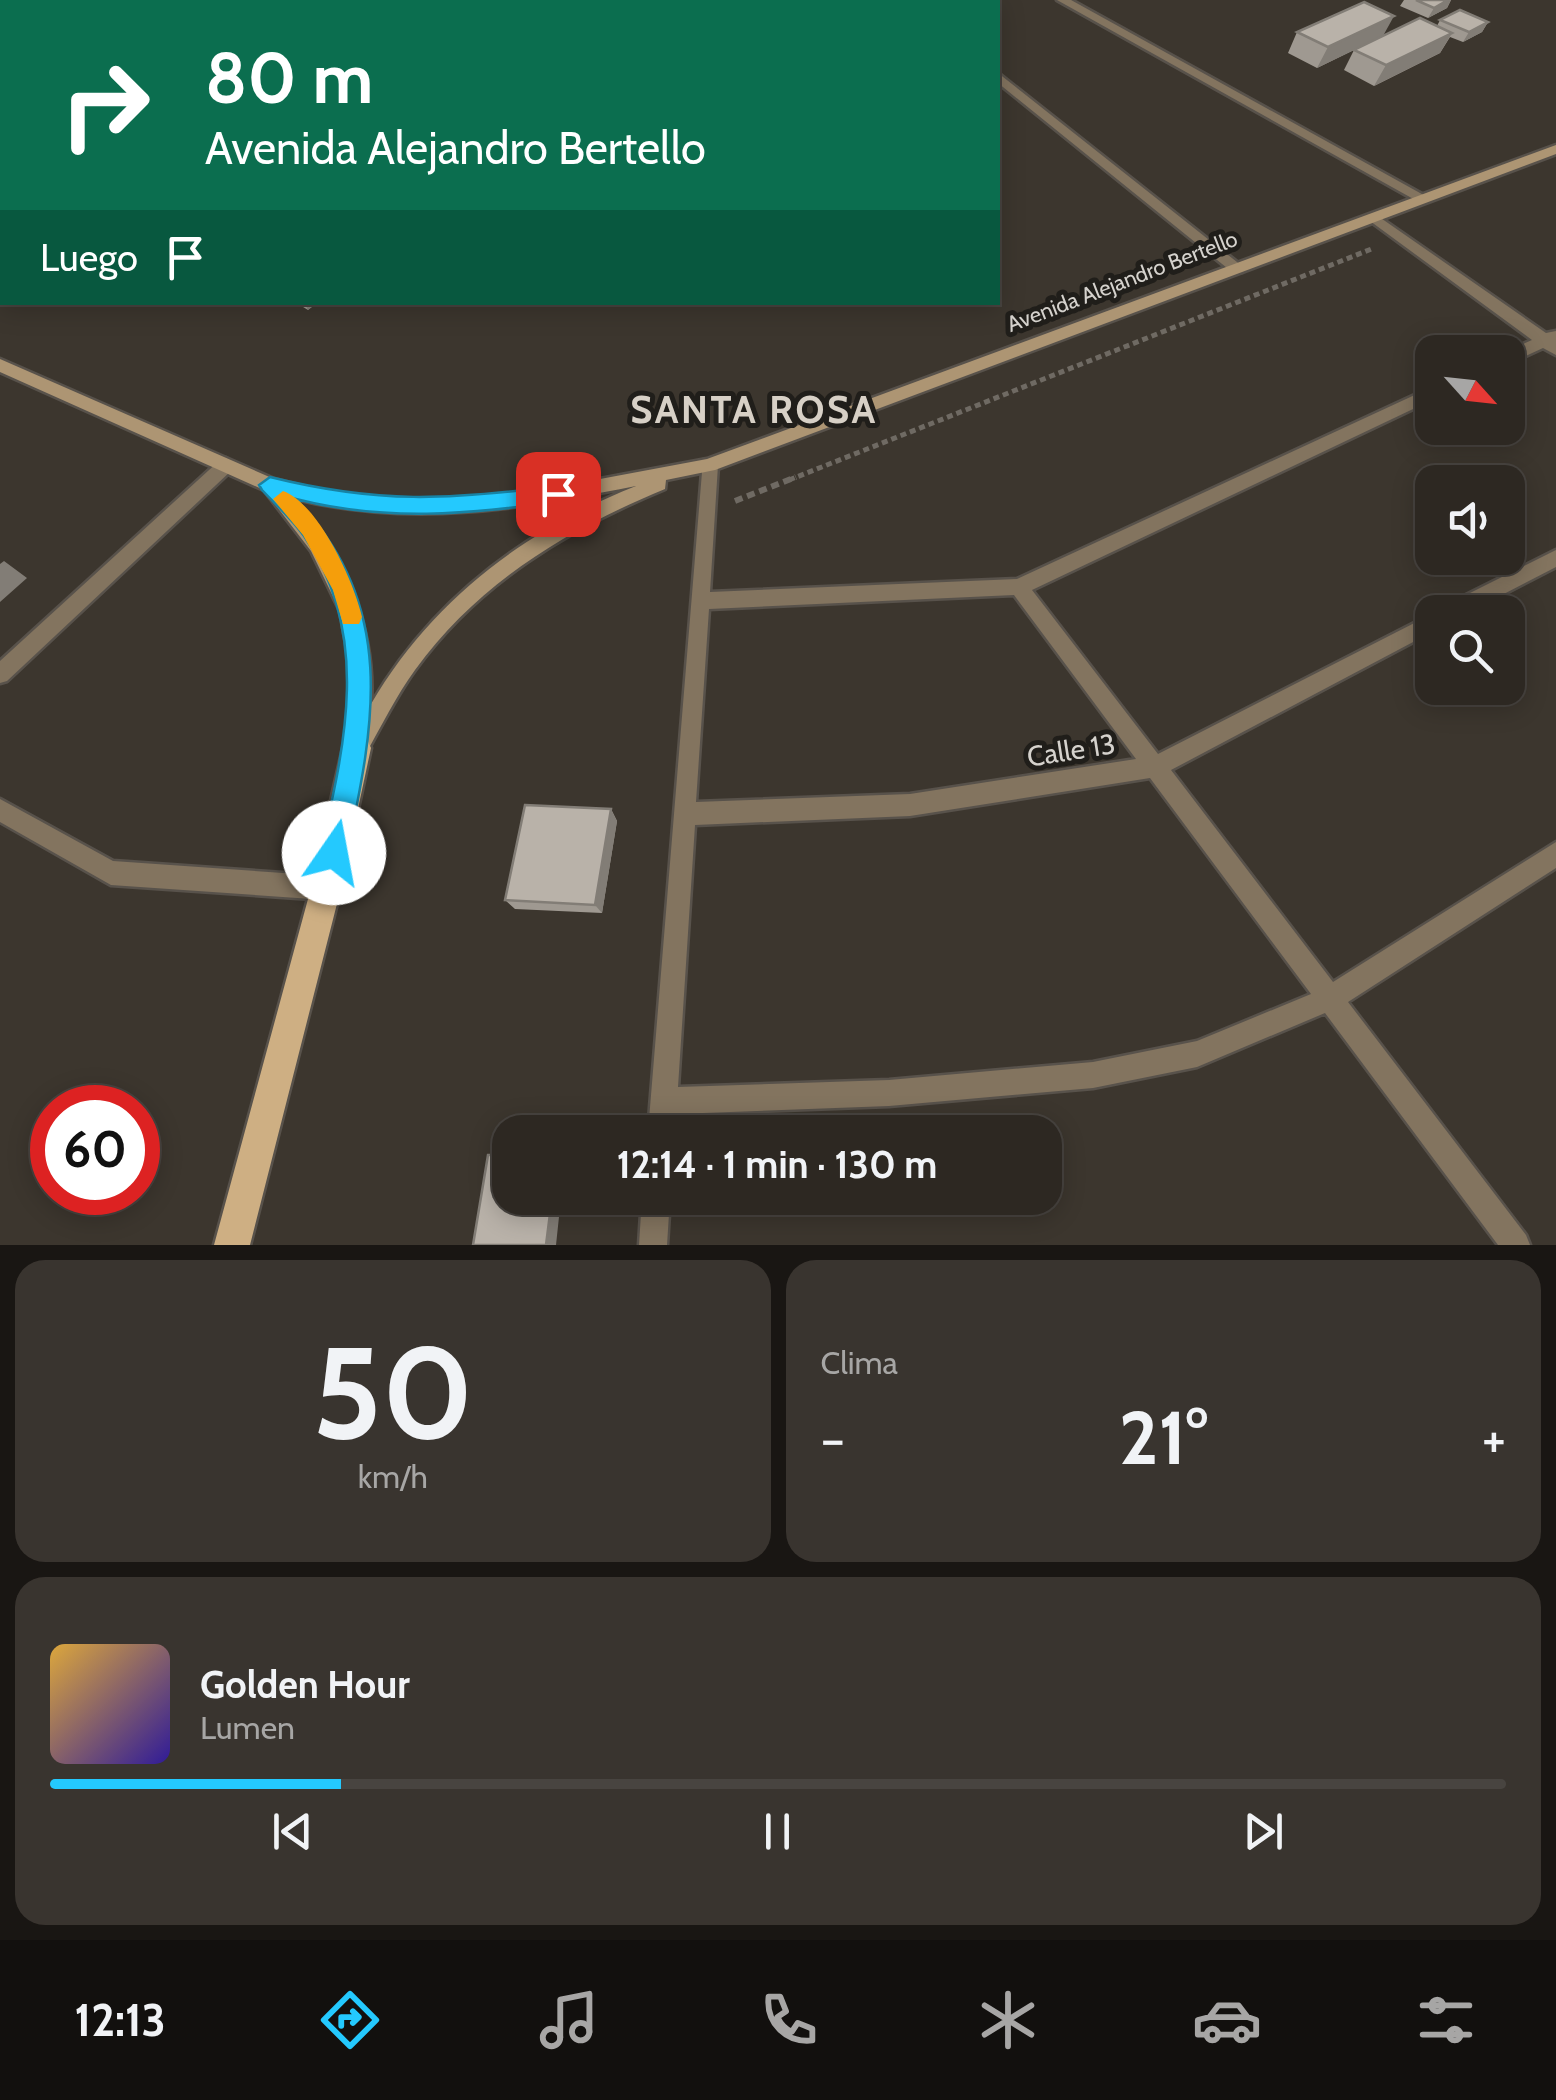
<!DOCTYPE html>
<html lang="es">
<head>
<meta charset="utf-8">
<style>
  :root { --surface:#2d2822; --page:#39342f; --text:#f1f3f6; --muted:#a7a6a5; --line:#484440; --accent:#24c9fe }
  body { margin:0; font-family:Cabin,sans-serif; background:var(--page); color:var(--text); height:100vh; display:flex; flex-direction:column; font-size:38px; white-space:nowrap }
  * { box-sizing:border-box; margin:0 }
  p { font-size:32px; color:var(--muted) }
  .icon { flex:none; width:55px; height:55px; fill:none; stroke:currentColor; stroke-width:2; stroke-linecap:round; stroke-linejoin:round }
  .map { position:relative; height:1245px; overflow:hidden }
  .drawer { display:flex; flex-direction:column; gap:15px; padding:15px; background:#191613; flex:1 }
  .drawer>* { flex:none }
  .hud { position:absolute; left:0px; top:0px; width:1000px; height:305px; box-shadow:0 5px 25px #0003,0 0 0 2px var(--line); background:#0b6e4f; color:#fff; overflow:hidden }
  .needle { width:65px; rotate:117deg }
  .fabs { position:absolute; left:1415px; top:335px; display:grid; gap:20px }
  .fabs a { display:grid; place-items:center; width:110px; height:110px; border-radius:20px; background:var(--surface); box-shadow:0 5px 25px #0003,0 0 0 2px var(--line); font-size:50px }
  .speed { position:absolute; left:30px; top:1085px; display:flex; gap:20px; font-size:50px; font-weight:700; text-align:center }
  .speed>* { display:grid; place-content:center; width:130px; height:130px; border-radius:50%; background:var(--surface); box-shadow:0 5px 25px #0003,0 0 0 2px var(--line); line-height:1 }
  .speed .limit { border:15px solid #d22; background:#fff; color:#111 }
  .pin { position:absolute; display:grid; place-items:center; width:85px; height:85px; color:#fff; margin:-42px; border-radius:20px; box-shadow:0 5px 15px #0006 }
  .me { position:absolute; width:110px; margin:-55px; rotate:12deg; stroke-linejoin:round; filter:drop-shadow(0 0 8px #0008) }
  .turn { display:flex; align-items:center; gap:35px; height:210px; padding:0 40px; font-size:45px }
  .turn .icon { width:130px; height:130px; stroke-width:2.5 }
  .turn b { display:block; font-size:70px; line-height:85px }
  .then { display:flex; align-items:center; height:95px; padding:0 40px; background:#0003; gap:20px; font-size:38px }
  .big { font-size:75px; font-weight:700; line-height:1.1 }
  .drawer .card { flex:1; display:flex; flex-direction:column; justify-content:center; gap:15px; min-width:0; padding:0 35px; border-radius:30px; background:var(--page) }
  .drawer .dial { align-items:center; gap:0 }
  .dial b { font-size:130px; line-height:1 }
  .song { display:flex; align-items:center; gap:30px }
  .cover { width:120px; height:120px; border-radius:15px; background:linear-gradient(135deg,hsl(40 70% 55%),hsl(250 70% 35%)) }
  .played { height:10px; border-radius:5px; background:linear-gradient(90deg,var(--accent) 20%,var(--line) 20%) }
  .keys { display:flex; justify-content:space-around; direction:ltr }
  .heat { display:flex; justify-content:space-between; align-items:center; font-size:55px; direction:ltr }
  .drawer .tiles { flex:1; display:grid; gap:15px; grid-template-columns:1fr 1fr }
  .card:last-child { grid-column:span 2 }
  .trip { position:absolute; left:492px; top:1115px; width:570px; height:100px; border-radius:30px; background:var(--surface); box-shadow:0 5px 25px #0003,0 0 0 2px var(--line); font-weight:700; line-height:100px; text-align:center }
  .menu { display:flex; height:160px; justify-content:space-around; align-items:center; background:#12100e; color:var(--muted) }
  .menu .icon { width:70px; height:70px }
  .menu .active { color:var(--accent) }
  .menu b { font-size:45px; color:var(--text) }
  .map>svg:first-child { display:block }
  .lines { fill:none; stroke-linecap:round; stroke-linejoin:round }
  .pedestrian-casing { stroke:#58524b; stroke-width:5 }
  .minor-casing { stroke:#58524b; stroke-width:5 }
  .secondary-casing { stroke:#58524b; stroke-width:5 }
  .primary-casing { stroke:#58524b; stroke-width:5 }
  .path-far1 { stroke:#6f6a63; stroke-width:5; stroke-dasharray:6 4; stroke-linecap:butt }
  .path { stroke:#6f6a63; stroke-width:6; stroke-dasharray:8 5; stroke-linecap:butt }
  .pedestrian { fill:#83745f; fill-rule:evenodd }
  .minor { fill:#83745f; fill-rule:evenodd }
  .secondary { fill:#ad9573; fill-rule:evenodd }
  .primary { fill:#ceaf83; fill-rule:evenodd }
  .wall { fill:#9f9991 }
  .shaded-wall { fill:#827d76 }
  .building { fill:#b9b2a9; stroke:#827d76; stroke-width:2.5 }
  .route { fill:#24c9fe; stroke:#1783a5; stroke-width:2.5 }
  .slow { fill:#f59e0b }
  .labels { text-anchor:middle; stroke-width:10; stroke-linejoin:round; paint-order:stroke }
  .far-street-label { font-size:22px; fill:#d5d2cd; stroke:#201e1a }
  .street-label { font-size:28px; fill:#d5d2cd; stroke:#201e1a }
  .district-label { font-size:38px; font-weight:bold; letter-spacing:2.5px; fill:#d7d0c6; stroke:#201e1a }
</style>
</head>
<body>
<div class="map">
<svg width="1556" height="1245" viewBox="0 0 1556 1245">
  <rect width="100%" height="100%" fill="#3c362e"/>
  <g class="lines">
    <defs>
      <path id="pedestrian" d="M 528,0 L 541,0 L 543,2 L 530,2 Z
        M 0,76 L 2,76 L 2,84 L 0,84 Z
        M 1375,214 L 1546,333 L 1556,331 L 1556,355 L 1543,348 L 1508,364 L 1505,352 L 1532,340 L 1370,221 L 1370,215 Z
        M 1432,387 L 1432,400 L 1032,590 L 1158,754 L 1432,614 L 1432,632 L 1171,770 L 1333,982 L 1556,842 L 1556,868 L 1348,1002 L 1526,1235 L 1530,1245 L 1498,1245 L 1325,1013 L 1197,1067 L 1093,1088 L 889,1106 L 676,1114 L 674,1132 L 648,1132 L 703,460 L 715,460 L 718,465 L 710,592 L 1017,579 ZM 1014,595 L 1136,759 L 910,794 L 696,802 L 709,609 ZM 1150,778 L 1311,994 L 1197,1041 L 1093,1062 L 889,1080 L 678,1087 L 695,825 L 910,816 Z
        M 226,458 L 235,465 L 232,470 L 7,681 L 0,683 L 0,661 L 220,460 Z
        M 1556,550 L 1556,567 L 1469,612 L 1441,612 L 1444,606 Z
        M 0,799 L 113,861 L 326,876 L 334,880 L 338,888 L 334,896 L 326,900 L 111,885 L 0,822 Z
        M 642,1198 L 670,1198 L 667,1245 L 639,1245 Z"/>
      <path id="minor" d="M 896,0 L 909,0 L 911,2 L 898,2 Z
        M 1057,0 L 1071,0 L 1429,198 L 1417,201 Z
        M 998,73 L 1242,266 L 1242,272 L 1232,272 L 998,83 Z"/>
      <path id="secondary" d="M 1556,145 L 1556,154 L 715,470 L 666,480 L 665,489 C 568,529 478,583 415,670 C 396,696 381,727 365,755 L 357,758 L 349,755 L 346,748 L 351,671 L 340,611 L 311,551 L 264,490 L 0,372 L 0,359 L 274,479 L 326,492 L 388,500 L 453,500 L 520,494 L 707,459 ZM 636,486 C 525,530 432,600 371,704 C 376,625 342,556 292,498 C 412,528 517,509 636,486 Z"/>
      <path id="primary" d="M 357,735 L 367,739 L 371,748 L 341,888 L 250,1245 L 214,1245 L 311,888 L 343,748 L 347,739 Z"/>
    </defs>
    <use href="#pedestrian" class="pedestrian-casing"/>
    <use href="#minor" class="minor-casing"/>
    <use href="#secondary" class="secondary-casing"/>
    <use href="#primary" class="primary-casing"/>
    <path class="path-far1" d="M 789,480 L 1374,248"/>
    <path class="path" d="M 735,501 L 796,477"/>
    <use href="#pedestrian" class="pedestrian"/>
    <use href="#minor" class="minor"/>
    <use href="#secondary" class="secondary"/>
    <use href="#primary" class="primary"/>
  </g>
  <path class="wall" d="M 1404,0 L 1451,0 L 1447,8 L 1428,18 L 1400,6 Z
    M 1440,20 L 1488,22 L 1482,32 L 1463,42 L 1450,37 L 1440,53 L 1374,86 L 1344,70 L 1354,50 L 1317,68 L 1288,53 L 1297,32 L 1384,36 L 1437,26 Z
    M 295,302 L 318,302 L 308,310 Z
    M 611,809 L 617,821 L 602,913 L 515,909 L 505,900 Z"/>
  <path class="shaded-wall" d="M 14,0 L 30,0 L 28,2 L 12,2 Z
    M 160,0 L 184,0 L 185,2 L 155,2 L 154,1 Z
    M 1448,0 L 1451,0 L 1447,8 L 1428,18 L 1434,8 Z
    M 1394,16 L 1383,36 L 1317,68 L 1328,47 Z
    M 1488,22 L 1482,32 L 1463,42 L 1469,32 Z
    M 1452,33 L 1440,53 L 1374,86 L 1386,65 Z
    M 304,302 L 318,302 L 308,310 Z
    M 4,561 L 27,578 L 0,602 L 0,564 Z
    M 611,809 L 617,821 L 602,913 L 595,905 Z
    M 552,1198 L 561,1198 L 556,1245 L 546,1245 Z"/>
  <path class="building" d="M 0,0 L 14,0 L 12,2 L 2,2 L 2,11 L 0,11 Z
    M 182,0 L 197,0 L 198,2 L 182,2 Z
    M 1416,0 L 1448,0 L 1434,8 Z
    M 1364,2 L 1394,16 L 1328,47 L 1297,32 Z
    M 1460,10 L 1488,22 L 1469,32 L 1440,20 Z
    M 1420,18 L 1452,33 L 1386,65 L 1354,50 Z
    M 525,805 L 611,809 L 595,905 L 505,900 Z
    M 488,1155 L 510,1155 L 510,1198 L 552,1198 L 546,1245 L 473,1245 Z"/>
  <path class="route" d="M 270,477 C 379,504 447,500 558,486 L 568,494 L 558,502 C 469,514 385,522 296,499 C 398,608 375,721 347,853 L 343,862 L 334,866 L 324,862 L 320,853 C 345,746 372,633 304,536 C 292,519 276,505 262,490 L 259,485 Z"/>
  <path class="slow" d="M 283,491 C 319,504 354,582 362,617 L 359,624 L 343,624 L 333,590 L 303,535 L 273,499 Z"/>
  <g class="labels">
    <g class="far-street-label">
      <text transform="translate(1122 281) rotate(-21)" y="8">Avenida Alejandro Bertello</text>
    </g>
    <g class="street-label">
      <text transform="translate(1071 750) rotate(-9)" y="10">Calle 13</text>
    </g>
    <g class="district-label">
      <text x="754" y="423">SANTA ROSA</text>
    </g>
  </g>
</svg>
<div class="fabs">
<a><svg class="needle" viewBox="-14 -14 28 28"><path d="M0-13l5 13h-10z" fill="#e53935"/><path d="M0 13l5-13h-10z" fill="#a7a6a5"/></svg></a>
<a><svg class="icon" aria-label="sound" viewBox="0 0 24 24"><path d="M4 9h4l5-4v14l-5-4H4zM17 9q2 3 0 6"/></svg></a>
<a><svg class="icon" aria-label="search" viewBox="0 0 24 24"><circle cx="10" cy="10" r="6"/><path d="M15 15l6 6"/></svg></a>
</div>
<div class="speed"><div class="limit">60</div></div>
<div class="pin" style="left:558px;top:494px;background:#d93025"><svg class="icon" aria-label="arrive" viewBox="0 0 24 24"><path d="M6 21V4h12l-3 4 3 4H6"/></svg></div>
<svg class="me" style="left:334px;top:853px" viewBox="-20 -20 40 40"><circle r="19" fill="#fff"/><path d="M0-13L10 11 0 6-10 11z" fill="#24c9fe"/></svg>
<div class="trip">12:14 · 1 min · 130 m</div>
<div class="hud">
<div class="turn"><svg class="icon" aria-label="right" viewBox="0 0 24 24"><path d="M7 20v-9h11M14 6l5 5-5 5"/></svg><div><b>80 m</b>Avenida Alejandro Bertello</div></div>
<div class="then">Luego<svg class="icon" aria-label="arrive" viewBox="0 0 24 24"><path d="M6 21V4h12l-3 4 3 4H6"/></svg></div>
</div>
</div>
<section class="drawer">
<div class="tiles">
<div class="card dial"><b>50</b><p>km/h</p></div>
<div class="card"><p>Clima</p>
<div class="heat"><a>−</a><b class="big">21°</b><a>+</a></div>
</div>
<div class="card">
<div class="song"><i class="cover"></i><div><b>Golden Hour</b><p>Lumen</p></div></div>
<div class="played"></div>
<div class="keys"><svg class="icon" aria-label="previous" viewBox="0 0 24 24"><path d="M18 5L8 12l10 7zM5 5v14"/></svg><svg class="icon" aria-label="pause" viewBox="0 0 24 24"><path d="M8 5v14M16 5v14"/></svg><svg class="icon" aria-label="next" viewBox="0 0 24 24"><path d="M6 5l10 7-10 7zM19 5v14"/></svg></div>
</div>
</div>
</section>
<nav class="menu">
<b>12:13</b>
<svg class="icon active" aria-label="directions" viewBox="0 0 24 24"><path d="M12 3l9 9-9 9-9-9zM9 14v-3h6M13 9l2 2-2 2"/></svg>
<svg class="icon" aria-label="music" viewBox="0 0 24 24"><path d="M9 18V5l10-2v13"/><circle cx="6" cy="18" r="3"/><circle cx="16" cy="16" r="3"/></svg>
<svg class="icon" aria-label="phone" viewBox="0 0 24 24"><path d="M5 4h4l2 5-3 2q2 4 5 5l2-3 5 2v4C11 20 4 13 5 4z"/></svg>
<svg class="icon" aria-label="climate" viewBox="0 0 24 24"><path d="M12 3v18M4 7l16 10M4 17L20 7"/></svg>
<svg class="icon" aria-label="car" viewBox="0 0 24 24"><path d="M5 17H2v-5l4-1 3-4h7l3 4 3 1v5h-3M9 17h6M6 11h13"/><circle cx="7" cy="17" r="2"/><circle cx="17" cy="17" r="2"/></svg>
<svg class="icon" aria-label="filters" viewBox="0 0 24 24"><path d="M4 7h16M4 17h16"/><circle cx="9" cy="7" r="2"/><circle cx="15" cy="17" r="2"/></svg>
</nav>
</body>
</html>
